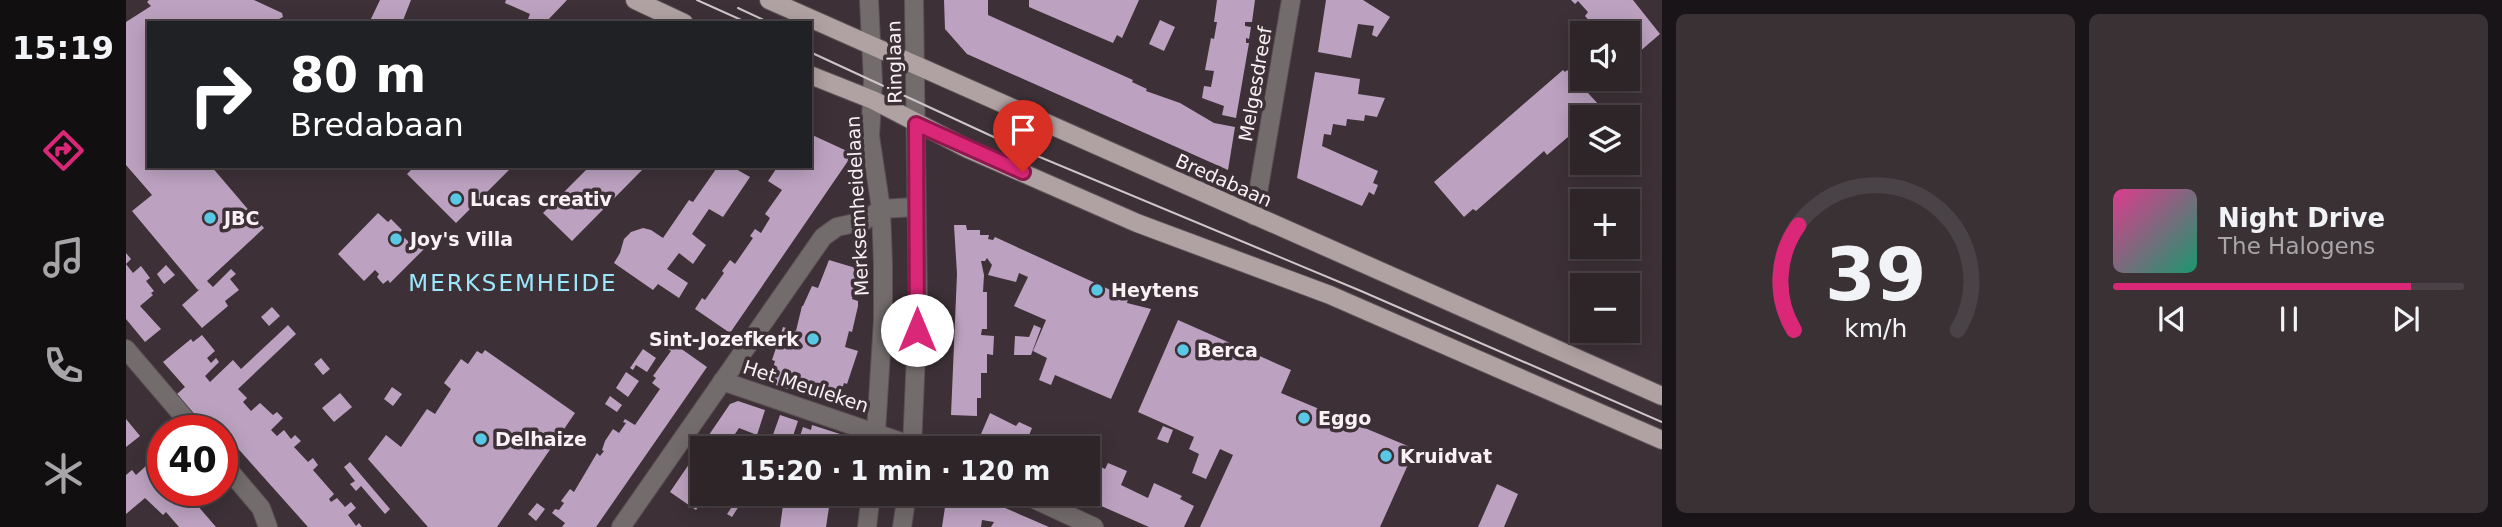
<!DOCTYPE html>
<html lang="en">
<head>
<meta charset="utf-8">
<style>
  :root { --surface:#2e2529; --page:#3a3135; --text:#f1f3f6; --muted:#a7a5a8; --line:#494246; --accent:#db2777 }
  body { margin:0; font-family:"DejaVu Sans",sans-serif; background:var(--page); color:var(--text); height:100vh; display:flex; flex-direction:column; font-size:26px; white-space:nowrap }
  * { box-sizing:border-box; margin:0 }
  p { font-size:23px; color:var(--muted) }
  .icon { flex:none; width:38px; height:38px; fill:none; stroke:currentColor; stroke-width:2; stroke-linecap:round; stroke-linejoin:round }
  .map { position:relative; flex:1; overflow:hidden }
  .sheet { display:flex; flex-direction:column; gap:14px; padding:14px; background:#191417; width:840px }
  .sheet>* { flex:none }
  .top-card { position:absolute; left:21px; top:21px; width:665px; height:147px; border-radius:0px; box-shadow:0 4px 18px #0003,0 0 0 2px var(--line); background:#202124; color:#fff; overflow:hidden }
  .fabs { position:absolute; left:1444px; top:21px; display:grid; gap:14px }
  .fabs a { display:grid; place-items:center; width:70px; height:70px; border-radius:0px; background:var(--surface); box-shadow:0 4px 18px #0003,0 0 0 2px var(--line); font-size:35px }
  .speed { position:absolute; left:21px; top:415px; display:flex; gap:14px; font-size:35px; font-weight:700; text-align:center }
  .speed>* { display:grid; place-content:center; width:91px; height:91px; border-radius:50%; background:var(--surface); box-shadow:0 4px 18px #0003,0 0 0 2px var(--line); line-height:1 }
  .speed .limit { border:10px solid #d22; background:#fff; color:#111 }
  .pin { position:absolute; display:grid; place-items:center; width:60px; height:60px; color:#fff; margin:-72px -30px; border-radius:50% 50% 50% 0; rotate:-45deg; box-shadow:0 0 7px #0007 }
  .pin .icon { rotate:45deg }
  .me { position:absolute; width:77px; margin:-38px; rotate:0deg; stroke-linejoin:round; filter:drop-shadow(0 0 5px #0008) }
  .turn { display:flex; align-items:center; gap:24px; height:147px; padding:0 28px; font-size:32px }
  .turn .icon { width:91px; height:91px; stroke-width:2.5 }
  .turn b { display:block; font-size:49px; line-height:60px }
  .sheet .tile { flex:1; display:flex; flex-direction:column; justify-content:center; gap:10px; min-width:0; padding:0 24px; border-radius:10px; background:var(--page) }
  .sheet .dial { align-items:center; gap:0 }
  .dial svg { height:182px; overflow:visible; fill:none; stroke:var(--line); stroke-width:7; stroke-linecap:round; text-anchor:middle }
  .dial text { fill:var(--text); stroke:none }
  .song { display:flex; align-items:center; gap:21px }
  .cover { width:84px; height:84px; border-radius:10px; background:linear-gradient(135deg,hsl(330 70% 55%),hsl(160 70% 35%)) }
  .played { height:7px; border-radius:4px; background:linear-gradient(90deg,var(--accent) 85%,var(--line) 85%) }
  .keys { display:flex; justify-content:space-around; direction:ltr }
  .sheet .tiles { flex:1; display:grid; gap:14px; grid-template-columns:repeat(2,1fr) }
  .trip { position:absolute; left:564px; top:436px; width:410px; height:70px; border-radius:0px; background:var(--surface); box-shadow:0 4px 18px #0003,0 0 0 2px var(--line); font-weight:600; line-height:70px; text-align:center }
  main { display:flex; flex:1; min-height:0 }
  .tabs { display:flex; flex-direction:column; width:126px; justify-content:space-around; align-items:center; background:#120f10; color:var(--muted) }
  .tabs .icon { width:49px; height:49px }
  .tabs .selected { color:var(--accent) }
  .tabs b { font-size:32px; color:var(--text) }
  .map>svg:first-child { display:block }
  .building { fill:#bca2c0 }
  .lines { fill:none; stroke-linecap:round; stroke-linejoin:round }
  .minor-casing { stroke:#5b5055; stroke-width:20 }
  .major-casing { stroke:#5b5055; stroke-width:20 }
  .minor { stroke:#736c6c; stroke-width:18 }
  .major { stroke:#b0a1a2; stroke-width:18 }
  .tram { stroke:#cec6c9; stroke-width:2 }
  .route-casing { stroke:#8e194d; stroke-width:18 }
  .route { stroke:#db2777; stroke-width:12 }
  .poi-dot { fill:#59c8e4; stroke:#3d3137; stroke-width:2.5 }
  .labels { text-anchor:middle; stroke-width:7; stroke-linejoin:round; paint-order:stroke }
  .street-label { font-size:19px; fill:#f9f1f4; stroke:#3d3137 }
  .poi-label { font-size:19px; font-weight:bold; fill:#f9f1f4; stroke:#3d3137; text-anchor:start }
  .quarter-label { font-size:23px; letter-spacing:2px; fill:#9be7fc; stroke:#3d3137 }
</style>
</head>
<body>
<main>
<nav class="tabs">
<b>15:19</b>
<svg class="icon selected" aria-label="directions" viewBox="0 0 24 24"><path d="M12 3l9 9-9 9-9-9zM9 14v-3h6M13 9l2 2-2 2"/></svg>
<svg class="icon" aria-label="music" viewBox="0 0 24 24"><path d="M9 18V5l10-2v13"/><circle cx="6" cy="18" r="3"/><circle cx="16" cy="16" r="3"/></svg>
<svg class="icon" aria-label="phone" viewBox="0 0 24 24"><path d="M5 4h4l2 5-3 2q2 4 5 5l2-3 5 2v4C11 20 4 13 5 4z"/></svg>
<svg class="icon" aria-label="climate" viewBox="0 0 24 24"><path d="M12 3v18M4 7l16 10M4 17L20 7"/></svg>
</nav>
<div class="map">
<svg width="1536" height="527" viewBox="0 0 1536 527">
  <rect width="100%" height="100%" fill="#3d3137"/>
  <path class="building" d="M 23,0 L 128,0 L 156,13 L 157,17 L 145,23 L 23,23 L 23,166 L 85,166 L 138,228 L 81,281 L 87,287 L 105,269 L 110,274 L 104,279 L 113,290 L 99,301 L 102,306 L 76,328 L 56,305 L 74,289 L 72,290 L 6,211 L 26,195 L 0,165 L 0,22 L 25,6 L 21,2 Z
    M 254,0 L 285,0 L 276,23 L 243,23 Z
    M 380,0 L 441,0 L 421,21 L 416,19 L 415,23 L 402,19 L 404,14 L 379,3 Z
    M 818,0 L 862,0 L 862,15 L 1007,80 L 1006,82 L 1021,89 L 1020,91 L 1054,103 L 1088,123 L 1109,127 L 1102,170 L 841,54 L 819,29 Z
    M 903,0 L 1013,0 L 996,38 L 991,35 L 987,43 L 903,7 Z
    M 1091,0 L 1129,0 L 1126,22 L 1119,22 L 1119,26 L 1125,27 L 1123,39 L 1120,38 L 1120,43 L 1123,43 L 1110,118 L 1096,115 L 1098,106 L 1076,98 L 1078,86 L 1085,87 L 1088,71 L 1079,70 L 1085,38 L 1088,39 L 1091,22 L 1088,22 Z
    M 1200,0 L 1237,0 L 1264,17 L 1251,37 L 1246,35 L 1248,26 L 1232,24 L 1225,58 L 1192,52 Z
    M 1445,0 L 1507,0 L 1534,34 L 1505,59 L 1502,55 L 1502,33 L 1480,33 L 1476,27 L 1471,30 L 1459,16 L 1462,12 L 1461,11 L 1452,1 L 1449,4 Z
    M 1034,20 L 1049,27 L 1038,51 L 1023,44 Z
    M 1437,70 L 1439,72 L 1441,70 L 1473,105 L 1473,109 L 1464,117 L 1456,117 L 1456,125 L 1421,155 L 1418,151 L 1350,211 L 1347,209 L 1338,217 L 1308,182 Z
    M 1189,72 L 1234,79 L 1232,94 L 1259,98 L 1251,117 L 1239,115 L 1238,121 L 1221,119 L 1220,126 L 1207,124 L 1205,135 L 1198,134 L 1196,146 L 1252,171 L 1247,183 L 1252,185 L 1248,195 L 1243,192 L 1236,206 L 1171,178 Z
    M 684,134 L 721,151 L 724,158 L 604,333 L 569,309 L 576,298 L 579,300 L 598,273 L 596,271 L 604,260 L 609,264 L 627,238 L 624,236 L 629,229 L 635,233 L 644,218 L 639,214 L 656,190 L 642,181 L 650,169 L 646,166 L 684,166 Z
    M 289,166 L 387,166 L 330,223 L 281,174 Z
    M 464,166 L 520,166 L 446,241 L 417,213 Z
    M 585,166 L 612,166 L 610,169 L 624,177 L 597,217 L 583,209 L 566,234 L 580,245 L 567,264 L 553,253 L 541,269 L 562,283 L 553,298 L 532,284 L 527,290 L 488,263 L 494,253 L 498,239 L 505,232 L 517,228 L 525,230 L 537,238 L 563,200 L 567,202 L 590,169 Z
    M 252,213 L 262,222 L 265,219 L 276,230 L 273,233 L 283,242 L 280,245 L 283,248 L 290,241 L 298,249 L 264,283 L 262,280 L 257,284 L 251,277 L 253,274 L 249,270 L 238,281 L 212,254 Z
    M 828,225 L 840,225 L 841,230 L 854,230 L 854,235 L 863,235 L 862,239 L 867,240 L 869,237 L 1002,298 L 1001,303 L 1025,309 L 985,399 L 929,375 L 925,385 L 913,380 L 921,358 L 907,351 L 920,320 L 888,306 L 902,277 L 893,273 L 890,282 L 862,275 L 866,265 L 861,258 L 859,261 L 855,261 L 858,275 L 857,292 L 861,292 L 861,329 L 856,329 L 855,335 L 868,336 L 867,355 L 861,354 L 861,373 L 855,373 L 855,398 L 851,398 L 851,416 L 825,415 L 831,274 Z
    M 0,253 L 5,259 L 0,264 L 7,273 L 15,266 L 24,278 L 20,281 L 28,291 L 25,293 L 27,295 L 14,306 L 35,329 L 19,342 L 0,319 Z
    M 703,260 L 733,269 L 726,299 L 732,301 L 732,306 L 726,332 L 723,331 L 719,347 L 732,351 L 721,384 L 718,383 L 711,404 L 643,383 L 649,361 L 646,360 L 657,327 L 670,331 L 676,306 L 677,306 L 686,286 L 692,288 Z
    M 40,265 L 49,275 L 38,284 L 31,274 Z
    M 146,307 L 154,316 L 143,326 L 135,317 Z
    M 1052,320 L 1165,370 L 1155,393 L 1289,449 L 1254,527 L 1074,527 L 1107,455 L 1094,449 L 1080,479 L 1066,473 L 1073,454 L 1063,449 L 1068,437 L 1012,412 Z
    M 162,325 L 170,334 L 112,389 L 121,398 L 117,402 L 125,411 L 134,403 L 147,415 L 151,412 L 157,418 L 145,430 L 151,436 L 158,430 L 165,439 L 169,435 L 175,441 L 168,447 L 182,462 L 187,458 L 192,465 L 187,470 L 208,494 L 203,499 L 205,502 L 211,498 L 219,507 L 225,502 L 230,508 L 222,515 L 230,526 L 233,523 L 236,527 L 182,527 L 108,444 L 100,452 L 96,448 L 96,430 L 82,430 L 51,394 L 59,387 L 37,362 L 65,339 L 67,342 L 76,335 L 89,351 L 81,358 L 85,363 L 90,358 L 93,362 L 79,376 L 84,382 L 107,360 L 115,369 Z
    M 908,325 L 915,328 L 905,355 L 888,355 L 889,336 L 903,337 Z
    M 530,331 L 581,367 L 470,527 L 436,527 L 439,523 L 426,513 L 429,509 L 433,510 L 438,503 L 435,501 L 444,489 L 448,492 L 471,453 L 474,456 L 478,451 L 476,450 L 479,441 L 487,429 L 493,433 L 500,423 L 497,422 L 499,419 L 509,425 L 534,389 L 526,383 L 530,378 L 527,376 L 545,351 L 530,341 L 526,347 L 521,344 Z
    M 517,349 L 530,358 L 521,372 L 510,365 L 507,370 L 504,368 Z
    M 359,350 L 449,413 L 371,527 L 302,527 L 242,459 L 260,435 L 275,447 L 301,409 L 309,414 L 325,389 L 318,383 L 335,359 L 342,364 L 351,351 L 356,354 Z
    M 195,358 L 204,369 L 197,375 L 188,364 Z
    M 500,372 L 513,381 L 502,397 L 490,388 Z
    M 266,387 L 276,394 L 267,406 L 258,399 Z
    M 214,393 L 226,407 L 208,422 L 196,408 Z
    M 484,396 L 496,405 L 491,412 L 479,404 Z
    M 612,401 L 639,410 L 631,435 L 613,428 L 603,443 L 610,448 L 576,448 L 576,494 L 586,494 L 582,500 L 578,498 L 570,510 L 544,492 L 604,404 Z
    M 864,413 L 890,426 L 893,422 L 906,428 L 901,440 L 915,445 L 918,438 L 932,444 L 930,448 L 849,448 Z
    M 654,415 L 672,421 L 663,448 L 646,448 L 643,446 Z
    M 0,419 L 14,436 L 0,447 Z
    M 686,425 L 714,434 L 712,448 L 679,448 L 680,445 L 672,442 L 677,427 L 685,430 Z
    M 1037,426 L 1047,430 L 1042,443 L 1031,439 Z
    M 31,456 L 37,463 L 37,490 L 65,490 L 69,494 L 65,498 L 90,527 L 53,527 L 40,512 L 37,515 L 19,498 L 0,514 L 0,475 L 6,470 L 10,475 Z
    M 961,460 L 979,469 L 982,463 L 1001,471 L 995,485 L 1022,498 L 1028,483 L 1056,496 L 1054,499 L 1068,506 L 1058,527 L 1023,527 L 948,494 L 961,494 Z
    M 224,462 L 264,509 L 259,514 L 235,486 L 230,491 L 224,484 L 229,481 L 218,467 Z
    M 1371,484 L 1392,494 L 1378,527 L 1352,527 Z
    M 615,494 L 620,495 L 606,517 L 601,514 Z
    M 666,494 L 705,494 L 700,527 L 654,527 L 658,498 L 666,500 Z
    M 821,494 L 847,494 L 923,527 L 865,527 L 868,522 L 856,520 L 855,527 L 816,527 Z
    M 411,503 L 419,509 L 410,521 L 402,514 Z"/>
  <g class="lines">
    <defs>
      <path id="minor" d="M 743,0 L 747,81 L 744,136 L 755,209 L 757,264 L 757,320 L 749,448
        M 1128,216 L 1165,0
        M 0,349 L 69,430
        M 596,381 L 793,448
        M 786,448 L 792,307 L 788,0
        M 96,462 L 135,508 L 142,527
        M 897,494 L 968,527
        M 495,527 L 697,237 L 711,227 L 738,221 L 755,209 L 789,207
        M 741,527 L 745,494
        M 776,527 L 781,494"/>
      <path id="major" d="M 509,0 L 558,23
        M 643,0 L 1536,396
        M 684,75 L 747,100 L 842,149 L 1011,223 L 1204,295 L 1536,440"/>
    </defs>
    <use href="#minor" class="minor-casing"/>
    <use href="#major" class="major-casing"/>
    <use href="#minor" class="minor"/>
    <use href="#major" class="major"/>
    <path class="tram" d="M 571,0 L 622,23
      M 612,8 L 644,23
      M 684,52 L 885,145 L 1235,291 L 1536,422"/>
  </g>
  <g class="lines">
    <defs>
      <path id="route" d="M 791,330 L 790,124 L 897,172"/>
    </defs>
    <use href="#route" class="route-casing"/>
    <use href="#route" class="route"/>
  </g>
  <g class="poi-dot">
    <circle cx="330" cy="199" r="7"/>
    <circle cx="84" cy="218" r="7"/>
    <circle cx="270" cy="239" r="7"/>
    <circle cx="971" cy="290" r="7"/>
    <circle cx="687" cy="339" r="7"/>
    <circle cx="1057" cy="350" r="7"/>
    <circle cx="1178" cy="418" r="7"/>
    <circle cx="355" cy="439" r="7"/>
    <circle cx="1260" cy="456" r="7"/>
  </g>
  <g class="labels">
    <g class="street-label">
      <text transform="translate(768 62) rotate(-91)" y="7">Ringlaan</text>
      <text transform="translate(1129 84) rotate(-80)" y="7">Melgesdreef</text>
      <text transform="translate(1098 180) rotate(24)" y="7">Bredabaan</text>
      <text transform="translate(731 206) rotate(-93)" y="7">Merksemheidelaan</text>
      <text transform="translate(680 386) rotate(18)" y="7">Het Meuleken</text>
    </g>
    <g class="poi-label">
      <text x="344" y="206">Lucas creativ</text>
      <text x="98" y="225">JBC</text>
      <text x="284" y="246">Joy's Villa</text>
      <text x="985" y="297">Heytens</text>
      <text x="673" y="346" text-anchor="end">Sint-Jozefkerk</text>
      <text x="1071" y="357">Berca</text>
      <text x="1192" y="425">Eggo</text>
      <text x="369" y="446">Delhaize</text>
      <text x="1274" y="463">Kruidvat</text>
    </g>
    <g class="quarter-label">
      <text x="387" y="291">MERKSEMHEIDE</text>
    </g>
  </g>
</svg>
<div class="fabs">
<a><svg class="icon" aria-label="sound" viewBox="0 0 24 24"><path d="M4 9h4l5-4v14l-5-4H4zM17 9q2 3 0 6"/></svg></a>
<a><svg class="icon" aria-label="layers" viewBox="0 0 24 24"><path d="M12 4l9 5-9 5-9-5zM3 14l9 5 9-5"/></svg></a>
<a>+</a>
<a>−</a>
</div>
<div class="speed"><div class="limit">40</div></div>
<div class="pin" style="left:897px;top:172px;background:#d93025"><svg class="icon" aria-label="arrive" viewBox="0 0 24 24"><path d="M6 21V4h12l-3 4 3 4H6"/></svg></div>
<svg class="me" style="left:791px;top:330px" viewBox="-20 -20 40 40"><circle r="19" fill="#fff"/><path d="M0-13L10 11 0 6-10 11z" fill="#db2777"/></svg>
<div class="trip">15:20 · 1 min · 120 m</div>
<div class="top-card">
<div class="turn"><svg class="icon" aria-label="right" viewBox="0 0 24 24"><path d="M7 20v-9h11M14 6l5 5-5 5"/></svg><div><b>80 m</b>Bredabaan</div></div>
</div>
</div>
<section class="sheet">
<div class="tiles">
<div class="tile dial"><svg viewBox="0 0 100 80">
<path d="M14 69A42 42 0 1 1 86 69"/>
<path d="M14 69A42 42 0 0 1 16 23" stroke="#db2777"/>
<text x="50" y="56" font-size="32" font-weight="700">39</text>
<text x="50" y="72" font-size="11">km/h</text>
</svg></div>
<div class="tile">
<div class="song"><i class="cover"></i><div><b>Night Drive</b><p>The Halogens</p></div></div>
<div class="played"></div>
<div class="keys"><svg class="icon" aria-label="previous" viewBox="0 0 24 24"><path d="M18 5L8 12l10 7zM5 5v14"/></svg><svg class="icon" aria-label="pause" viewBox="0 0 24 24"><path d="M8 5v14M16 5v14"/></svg><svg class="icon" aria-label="next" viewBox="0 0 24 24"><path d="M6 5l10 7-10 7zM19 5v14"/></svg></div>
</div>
</div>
</section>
</main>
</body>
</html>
